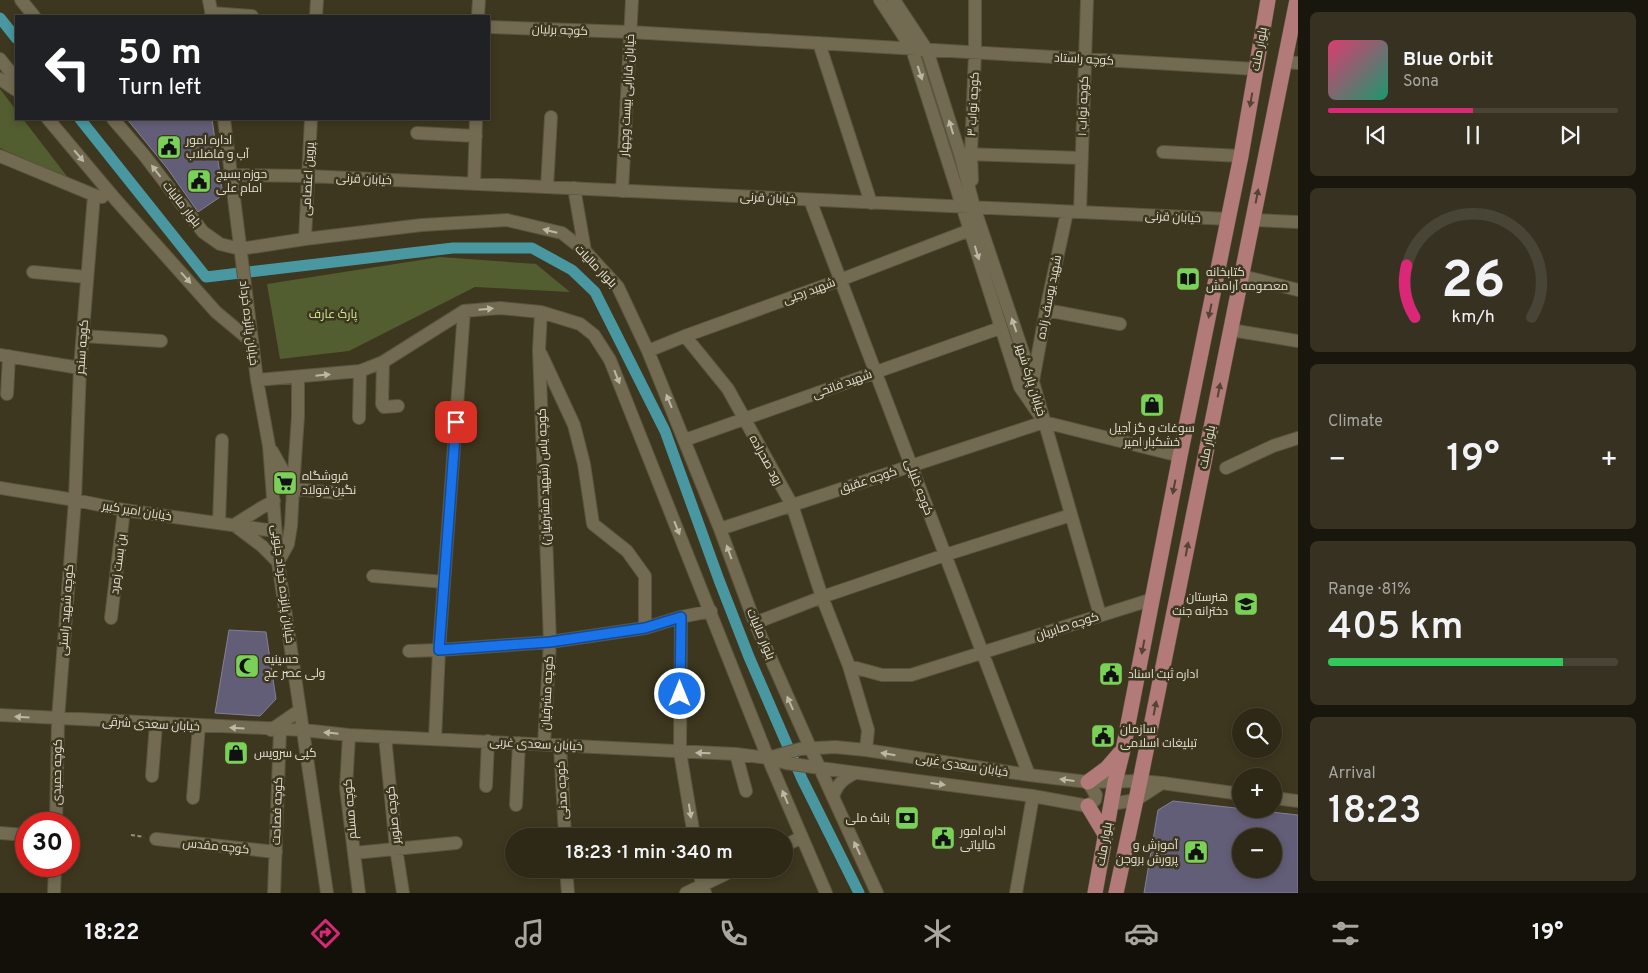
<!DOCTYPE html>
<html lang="en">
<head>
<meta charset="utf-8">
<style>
  :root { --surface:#2e2917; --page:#363120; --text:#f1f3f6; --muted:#a7a6a1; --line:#494536; --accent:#db2777 }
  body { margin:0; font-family:Overpass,Cairo,sans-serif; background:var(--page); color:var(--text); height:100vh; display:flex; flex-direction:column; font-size:19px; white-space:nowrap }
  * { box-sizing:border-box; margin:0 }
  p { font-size:16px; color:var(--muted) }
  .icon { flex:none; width:28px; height:28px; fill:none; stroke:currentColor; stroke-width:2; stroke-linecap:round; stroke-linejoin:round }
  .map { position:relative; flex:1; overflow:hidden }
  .side { display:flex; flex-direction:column; gap:12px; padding:12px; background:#19170d; width:350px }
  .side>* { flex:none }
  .top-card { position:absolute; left:15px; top:15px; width:475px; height:105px; border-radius:0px; box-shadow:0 2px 8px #0003,0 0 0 1px var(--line); background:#202124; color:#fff; overflow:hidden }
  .buttons { position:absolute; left:1232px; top:708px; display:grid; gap:10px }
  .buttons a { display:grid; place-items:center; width:50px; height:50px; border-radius:50%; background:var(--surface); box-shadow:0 2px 8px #0003,0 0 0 1px var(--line); font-size:25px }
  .speed { position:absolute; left:15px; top:812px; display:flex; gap:10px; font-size:25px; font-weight:700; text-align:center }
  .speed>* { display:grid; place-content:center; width:65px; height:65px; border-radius:50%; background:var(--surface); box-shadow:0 2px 8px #0003,0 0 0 1px var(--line); line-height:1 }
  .speed .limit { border:8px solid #d22; background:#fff; color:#111 }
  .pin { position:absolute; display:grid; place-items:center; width:42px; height:42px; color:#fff; margin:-21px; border-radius:10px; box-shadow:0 2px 8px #0006 }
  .me { position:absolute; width:55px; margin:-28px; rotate:0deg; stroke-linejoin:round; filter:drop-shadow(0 0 4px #0008) }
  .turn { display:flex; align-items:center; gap:18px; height:105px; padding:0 20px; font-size:22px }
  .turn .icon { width:65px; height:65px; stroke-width:2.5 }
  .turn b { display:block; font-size:35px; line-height:42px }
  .big { font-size:38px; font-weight:600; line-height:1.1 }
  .side .card { flex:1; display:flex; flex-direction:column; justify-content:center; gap:8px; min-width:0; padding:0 18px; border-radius:8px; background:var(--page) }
  .side .dial { align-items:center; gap:0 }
  .dial svg { height:130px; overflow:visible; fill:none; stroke:var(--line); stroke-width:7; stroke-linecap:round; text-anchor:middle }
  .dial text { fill:var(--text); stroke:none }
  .song { display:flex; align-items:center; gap:15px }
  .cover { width:60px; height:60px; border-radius:8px; background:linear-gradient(135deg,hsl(340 70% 55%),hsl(160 70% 35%)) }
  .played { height:5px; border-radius:2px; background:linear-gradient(90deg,var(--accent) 50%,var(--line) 50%) }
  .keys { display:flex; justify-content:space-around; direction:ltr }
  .heat { display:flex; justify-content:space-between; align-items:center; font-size:28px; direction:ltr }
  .charge { height:8px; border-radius:4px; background:linear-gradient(90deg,#34c759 81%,var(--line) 0) }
  .trip { position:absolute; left:505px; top:828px; width:288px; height:50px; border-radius:25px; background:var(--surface); box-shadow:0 2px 8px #0003,0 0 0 1px var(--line); font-weight:600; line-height:50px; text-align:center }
  .dock { display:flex; height:80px; justify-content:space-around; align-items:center; background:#121009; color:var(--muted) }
  .dock .icon { width:35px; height:35px }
  .dock .selected { color:var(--accent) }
  .dock b { font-size:22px; color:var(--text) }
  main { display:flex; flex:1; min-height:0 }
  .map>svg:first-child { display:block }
  .green { fill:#525d30 }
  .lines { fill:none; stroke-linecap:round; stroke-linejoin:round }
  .canal { stroke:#4897a1; stroke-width:11 }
  .building { fill:#635e77; stroke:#837f99; fill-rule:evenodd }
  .minor-casing { stroke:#5a553f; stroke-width:14 }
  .major-casing { stroke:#5a553f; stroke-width:16 }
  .path { stroke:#938f7b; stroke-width:2; stroke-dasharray:4 2.5; stroke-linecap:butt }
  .minor { stroke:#726b52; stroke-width:12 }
  .major { stroke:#b27a78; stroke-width:15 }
  .oneway { fill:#bcb8a5 }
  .oneway2 { fill:#544431 }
  .route-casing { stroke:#114b97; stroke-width:12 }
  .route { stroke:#1a73e8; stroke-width:9 }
  .labels { text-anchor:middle; stroke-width:5; stroke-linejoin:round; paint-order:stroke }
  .street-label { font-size:12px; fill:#e4e1d2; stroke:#3d371f }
  .poi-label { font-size:12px; fill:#e4e1d2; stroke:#3d371f; text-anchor:start }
  .park-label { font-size:12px; fill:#d4eb98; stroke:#3d371f }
</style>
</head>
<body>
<main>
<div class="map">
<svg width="1298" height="893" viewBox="0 0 1298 893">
  <rect width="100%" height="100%" fill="#3d371f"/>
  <path class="green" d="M 0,89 L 16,110 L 16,119 L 23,119 L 69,179 L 0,148 Z
    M 440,257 L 536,264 L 570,292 L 475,287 L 349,351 L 280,359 L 267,284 Z"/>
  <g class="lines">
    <path class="canal" d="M 0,18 L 16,38
      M 80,119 L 206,277 L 453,248 L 532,248 L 572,270 L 595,292 L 665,431 L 719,580 L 749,657 L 802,779 L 859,893"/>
  </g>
  <path class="building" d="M 127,119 L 212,119 L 223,195 L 198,212 L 167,168 Z
    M 229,630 L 266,632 L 276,699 L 260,716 L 215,713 Z
    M 1173,801 L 1298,815 L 1298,893 L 1144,893 L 1158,810 ZM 1241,836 L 1274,836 L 1274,869 L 1241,869 Z"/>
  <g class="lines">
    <defs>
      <path id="minor" d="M 21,0 L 34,16
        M 209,0 L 212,16
        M 880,0 L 912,49 L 1020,387 L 1038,413
        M 894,0 L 927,50 L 960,154 L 974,207 L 1033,382 L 1100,615
        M 211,13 L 252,16
        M 316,16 L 317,0
        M 478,16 L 479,0
        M 489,27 L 630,32 L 1256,69
        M 819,43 L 871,203
        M 0,59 L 16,79
        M 1284,62 L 1298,63
        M 0,79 L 16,90
        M 48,119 L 116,200 L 216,312 L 252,342
        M 113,119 L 144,155 L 203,232 L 220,244 L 240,249 L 305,239 L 422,225 L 507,220 L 562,233 L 585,251 L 618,287 L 648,351 L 720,529 L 755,623 L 810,747 L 877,893
        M 224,119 L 257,380 L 269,446 L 278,562 L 327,893
        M 417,133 L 476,136
        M 1163,152 L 1241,156
        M 964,154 L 1082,158
        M 0,156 L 94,195 L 102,197
        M 232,175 L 308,176 L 1229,219
        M 972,180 L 971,154 L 975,52 L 975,0
        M 474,184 L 476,119
        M 547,187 L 551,117
        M 574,188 L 585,251
        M 622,191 L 632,0
        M 810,200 L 1029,775
        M 1080,212 L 1087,0
        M 1253,220 L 1298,222
        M 305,239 L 311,119
        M 33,272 L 87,277
        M 1242,276 L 1298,290
        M 1046,310 L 1120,324
        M 541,312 L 539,350 L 550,642 L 544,744
        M 1231,330 L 1298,341
        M 83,336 L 161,341
        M 685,336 L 728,389 L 792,505 L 822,597 L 755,623
        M 648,351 L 685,336 L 840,280 L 970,230
        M 541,354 L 574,425 L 584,464 L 593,524 L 627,551 L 645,576 L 645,628
        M 0,355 L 80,368
        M 383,362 L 382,404 L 384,407 L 398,406
        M 257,380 L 360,371 L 383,362 L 464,311 L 500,308 L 541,312 L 580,324 L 594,335 L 610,360 L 768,758 L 826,893
        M 1033,381 L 1046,310 L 1067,212
        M 7,394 L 9,356
        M 359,418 L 360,371
        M 1044,422 L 1180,456
        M 685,440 L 1000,328
        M 272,451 L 293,489 L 298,416 L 298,378
        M 1226,468 L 1273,446 L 1298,438
        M 0,488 L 75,500 L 124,510 L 275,531
        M 274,501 L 261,508 L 234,525 L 262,546 L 278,562 L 288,544 L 291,526 L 293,489 L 340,493
        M 219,523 L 222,440
        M 720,529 L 1044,422
        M 373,576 L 444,582
        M 681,617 L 680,752 L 694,836
        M 111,618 L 124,510
        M 409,651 L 439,650 L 550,642 L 645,628 L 681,617 L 711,611
        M 849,666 L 882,675 L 911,675 L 1153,599
        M 0,715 L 303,730 L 349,735 L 736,754 L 768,758 L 786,763 L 820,768 L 1033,796 L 1088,806 L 1095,800 L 1096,795 L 1088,782
        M 271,730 L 300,710
        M 349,735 L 346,788 L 354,853
        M 385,737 L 396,848 L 403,893
        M 435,739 L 439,650 L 464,311
        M 560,745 L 565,836
        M 866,750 L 868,730 L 849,666 L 822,597 L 945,555 L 1071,515
        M 736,754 L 746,791
        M 768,758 L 800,749 L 835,747 L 866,750 L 1029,775 L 1088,782 L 1140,781 L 1162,783 L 1241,794
        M 152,776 L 156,724
        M 486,786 L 488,741
        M 833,797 C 837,784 843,779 855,773
        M 193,798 L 199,726
        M 1274,798 L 1298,801
        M 1111,804 L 1136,800 L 1162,783
        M 516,805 L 519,743
        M 56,824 L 58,719 L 75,500 L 80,368 L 94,195
        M 0,833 L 26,835
        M 156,839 L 276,852
        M 784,846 L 802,837
        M 566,869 L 568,893
        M 699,869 L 702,885 L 705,893
        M 54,893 L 55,866
        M 274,893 L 280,730
        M 359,893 L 354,853 L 456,843
        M 686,893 L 736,869
        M 1016,893 L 1033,796"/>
      <path id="major" d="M 1088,782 L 1107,768 L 1120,753
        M 1088,806 L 1106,836
        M 1095,893 L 1115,782 L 1123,750 L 1180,456 L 1241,156 L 1268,0
        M 1116,893 L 1140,781 L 1297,0"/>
    </defs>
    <use href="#minor" class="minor-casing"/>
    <use href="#major" class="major-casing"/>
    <path class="path" d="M 131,835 L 144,837"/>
    <use href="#minor" class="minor"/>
    <use href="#major" class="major"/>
  </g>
  <defs><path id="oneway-solid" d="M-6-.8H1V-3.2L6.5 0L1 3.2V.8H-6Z" transform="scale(1.25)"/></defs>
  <g class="oneway">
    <use href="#oneway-solid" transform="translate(920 73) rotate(72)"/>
    <use href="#oneway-solid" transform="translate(951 127) rotate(-107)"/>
    <use href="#oneway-solid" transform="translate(79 156) rotate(50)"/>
    <use href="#oneway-solid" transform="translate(156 171) rotate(-128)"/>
    <use href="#oneway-solid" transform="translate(550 231) rotate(-166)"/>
    <use href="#oneway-solid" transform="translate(977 253) rotate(73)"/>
    <use href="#oneway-solid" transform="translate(186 278) rotate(48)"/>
    <use href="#oneway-solid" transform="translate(486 309) rotate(-5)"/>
    <use href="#oneway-solid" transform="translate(1014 325) rotate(-109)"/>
    <use href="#oneway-solid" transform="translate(323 375) rotate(-6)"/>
    <use href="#oneway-solid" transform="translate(617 377) rotate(68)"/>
    <use href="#oneway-solid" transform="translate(669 401) rotate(-112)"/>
    <use href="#oneway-solid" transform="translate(677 528) rotate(68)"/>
    <use href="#oneway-solid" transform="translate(729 552) rotate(-110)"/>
    <use href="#oneway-solid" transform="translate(790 703) rotate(-114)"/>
    <use href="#oneway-solid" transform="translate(22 717) rotate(-176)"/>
    <use href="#oneway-solid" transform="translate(237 728) rotate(-177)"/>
    <use href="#oneway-solid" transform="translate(331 733) rotate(-174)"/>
    <use href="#oneway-solid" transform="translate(703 753) rotate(-178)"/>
    <use href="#oneway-solid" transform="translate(888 754) rotate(-171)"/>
    <use href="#oneway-solid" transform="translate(1067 780) rotate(-173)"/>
    <use href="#oneway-solid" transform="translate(938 784) rotate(7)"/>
    <use href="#oneway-solid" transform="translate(785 797) rotate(-113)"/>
    <use href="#oneway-solid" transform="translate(690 811) rotate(81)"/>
    <use href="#oneway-solid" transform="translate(857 848) rotate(-115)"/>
  </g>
  <g class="oneway2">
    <use href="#oneway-solid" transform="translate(1251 100) rotate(100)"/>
    <use href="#oneway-solid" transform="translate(1257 196) rotate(-79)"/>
    <use href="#oneway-solid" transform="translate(1210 311) rotate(102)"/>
    <use href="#oneway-solid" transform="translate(1219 390) rotate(-79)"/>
    <use href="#oneway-solid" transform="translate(1174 487) rotate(101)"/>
    <use href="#oneway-solid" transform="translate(1187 549) rotate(-79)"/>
    <use href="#oneway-solid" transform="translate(1143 647) rotate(101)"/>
    <use href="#oneway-solid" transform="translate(1155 708) rotate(-79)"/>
  </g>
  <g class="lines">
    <defs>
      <path id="route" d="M 456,422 L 439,650 L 550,642 L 645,628 L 681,617 L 680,694"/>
    </defs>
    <use href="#route" class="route-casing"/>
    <use href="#route" class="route"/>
  </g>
  <defs>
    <symbol id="civic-square" viewBox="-11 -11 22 22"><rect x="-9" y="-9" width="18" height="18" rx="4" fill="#7ad157" stroke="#3d371f"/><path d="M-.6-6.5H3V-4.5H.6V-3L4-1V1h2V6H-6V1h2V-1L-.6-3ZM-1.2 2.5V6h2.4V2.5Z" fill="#111"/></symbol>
    <symbol id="library-square" viewBox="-11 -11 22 22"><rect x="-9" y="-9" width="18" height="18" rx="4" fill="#7ad157" stroke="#3d371f"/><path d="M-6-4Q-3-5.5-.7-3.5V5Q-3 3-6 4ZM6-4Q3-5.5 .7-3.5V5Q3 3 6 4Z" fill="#111"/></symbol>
    <symbol id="shop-square" viewBox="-11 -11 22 22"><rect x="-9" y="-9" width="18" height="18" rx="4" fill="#7ad157" stroke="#3d371f"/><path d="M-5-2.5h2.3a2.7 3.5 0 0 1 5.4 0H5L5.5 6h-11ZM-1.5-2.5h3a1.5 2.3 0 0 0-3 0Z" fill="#111"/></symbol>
    <symbol id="supermarket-square" viewBox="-11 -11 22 22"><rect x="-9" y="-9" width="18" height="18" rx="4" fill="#7ad157" stroke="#3d371f"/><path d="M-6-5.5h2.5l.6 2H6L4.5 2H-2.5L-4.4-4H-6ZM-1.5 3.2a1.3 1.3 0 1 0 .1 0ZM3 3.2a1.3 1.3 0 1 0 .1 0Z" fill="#111"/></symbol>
    <symbol id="school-square" viewBox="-11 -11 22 22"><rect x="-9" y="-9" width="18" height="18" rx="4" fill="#7ad157" stroke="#3d371f"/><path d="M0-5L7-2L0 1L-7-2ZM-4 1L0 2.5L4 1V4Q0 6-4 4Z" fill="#111"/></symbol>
    <symbol id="mosque-square" viewBox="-11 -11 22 22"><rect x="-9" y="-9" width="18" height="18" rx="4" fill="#7ad157" stroke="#3d371f"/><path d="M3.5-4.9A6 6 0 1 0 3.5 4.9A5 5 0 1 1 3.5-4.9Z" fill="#111"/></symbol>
    <symbol id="bank-square" viewBox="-11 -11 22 22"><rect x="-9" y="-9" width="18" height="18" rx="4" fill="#7ad157" stroke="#3d371f"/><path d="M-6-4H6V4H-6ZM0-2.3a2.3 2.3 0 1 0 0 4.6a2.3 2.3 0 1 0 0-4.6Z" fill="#111"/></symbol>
  </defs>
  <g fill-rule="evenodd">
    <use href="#civic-square" x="155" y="133" width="28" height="28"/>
    <use href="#civic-square" x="185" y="167" width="28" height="28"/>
    <use href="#library-square" x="1174" y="265" width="28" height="28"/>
    <use href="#shop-square" x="1138" y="391" width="28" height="28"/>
    <use href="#supermarket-square" x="271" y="469" width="28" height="28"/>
    <use href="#school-square" x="1232" y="590" width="28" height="28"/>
    <use href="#mosque-square" x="233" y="652" width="28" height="28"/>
    <use href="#civic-square" x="1097" y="660" width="28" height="28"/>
    <use href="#civic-square" x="1089" y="722" width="28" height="28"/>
    <use href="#shop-square" x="222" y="739" width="28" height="28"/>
    <use href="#bank-square" x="893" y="804" width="28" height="28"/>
    <use href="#civic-square" x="929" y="824" width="28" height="28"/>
    <use href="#civic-square" x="1182" y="838" width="28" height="28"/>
  </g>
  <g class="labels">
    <g class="street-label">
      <text transform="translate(560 30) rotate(2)" y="4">کوچه برلیان</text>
      <text transform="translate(1259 49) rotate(-80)" y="4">بلوار ملت</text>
      <text transform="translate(1084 59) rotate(3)" y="4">کوچه راستاد</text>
      <text transform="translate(627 95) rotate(-87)" y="4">خیابان فارابی بیست وچهار</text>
      <text transform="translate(973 104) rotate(-87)" y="4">کوچه نواب ۳</text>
      <text transform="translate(1083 106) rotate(-88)" y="4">کوچه نواب ۱</text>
      <text transform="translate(308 179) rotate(-87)" y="4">پروین اعتصامی</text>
      <text transform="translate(364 179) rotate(3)" y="4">خیابان قرنی</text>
      <text transform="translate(768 198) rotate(3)" y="4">خیابان قرنی</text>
      <text transform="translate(182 204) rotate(52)" y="4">بلوار مالیات</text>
      <text transform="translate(1173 217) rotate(3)" y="4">خیابان قرنی</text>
      <text transform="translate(596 266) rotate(46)" y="4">بلوار مالیات</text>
      <text transform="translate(809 291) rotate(-20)" y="4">شهید رجبی</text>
      <text transform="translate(1049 297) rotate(-79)" y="4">شهید یوسف زاده</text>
      <text transform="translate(249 323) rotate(83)" y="4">خیابان پانزده خرداد</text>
      <text transform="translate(82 347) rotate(-86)" y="4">کوچه سنجر</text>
      <text transform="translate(1031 380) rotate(73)" y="4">خیابان پارک شهر</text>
      <text transform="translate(842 384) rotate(-20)" y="4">شهید فاتحی</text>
      <text transform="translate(1207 447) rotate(-79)" y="4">بلوار ملت</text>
      <text transform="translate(766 460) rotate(61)" y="4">رود صحراده</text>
      <text transform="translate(544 477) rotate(-92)" y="4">کوچه یاس (شهید مشرفیان)</text>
      <text transform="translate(868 480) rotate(-18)" y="4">کوچه عقیق</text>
      <text transform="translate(919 487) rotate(69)" y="4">کوچه خلیلی</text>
      <text transform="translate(137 511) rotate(9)" y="4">خیابان امیر کبیر</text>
      <text transform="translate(118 564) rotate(-83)" y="4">بن بست زمرد</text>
      <text transform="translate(283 584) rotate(83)" y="4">خیابان پانزده خرداد جنوبی</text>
      <text transform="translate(66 610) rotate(-86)" y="4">کوچه شهید راستی</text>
      <text transform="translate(1067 626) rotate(-18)" y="4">کوچه صابریان</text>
      <text transform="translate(761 634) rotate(67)" y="4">بلوار مالیات</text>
      <text transform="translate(547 693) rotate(-87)" y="4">کوچه مشرفیان</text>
      <text transform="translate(151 724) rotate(3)" y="4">خیابان سعدی شرقی</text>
      <text transform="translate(536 744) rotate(3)" y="4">خیابان سعدی غربی</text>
      <text transform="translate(962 765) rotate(9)" y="4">خیابان سعدی غربی</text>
      <text transform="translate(57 772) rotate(-89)" y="4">کوچه حمیدی</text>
      <text transform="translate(562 790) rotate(-93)" y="4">کوچه مدنی</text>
      <text transform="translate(350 809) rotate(-95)" y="4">کوچه مسلم</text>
      <text transform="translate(277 811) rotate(-88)" y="4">کوچه فصاحت</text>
      <text transform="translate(393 815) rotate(-96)" y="4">کوچه صنوبر</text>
      <text transform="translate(1104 844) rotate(-80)" y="4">بلوار ملت</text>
      <text transform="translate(216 846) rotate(6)" y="4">کوچه مقدس</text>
    </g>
    <g class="poi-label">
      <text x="186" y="144">اداره امور<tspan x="186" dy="14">آب و فاضلاب</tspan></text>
      <text x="216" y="178">حوزه بسیج<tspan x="216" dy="14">امام علی</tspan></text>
      <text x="1206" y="276">کتابخانه<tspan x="1206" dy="14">معصومه آرامش</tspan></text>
      <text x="1152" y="432" text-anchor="middle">سوغات و گز آجیل<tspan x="1152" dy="14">خشکبار امیر</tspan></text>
      <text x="302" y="480">فروشگاه<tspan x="302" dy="14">نگین فولاد</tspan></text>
      <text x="1228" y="601" text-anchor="end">هنرستان<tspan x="1228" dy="14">دخترانه جنت</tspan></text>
      <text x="264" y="663">حسینیه<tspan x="264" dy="14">ولی عصر عج</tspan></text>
      <text x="1128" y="678">اداره ثبت اسناد</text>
      <text x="1120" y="733">سازمان<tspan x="1120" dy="14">تبلیغات اسلامی</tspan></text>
      <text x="254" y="757">کپی سرویس</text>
      <text x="890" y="822" text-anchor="end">بانک ملی</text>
      <text x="960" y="835">اداره امور<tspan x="960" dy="14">مالیاتی</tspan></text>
      <text x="1178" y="849" text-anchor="end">آموزش و<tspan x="1178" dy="14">پرورش بروجن</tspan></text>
    </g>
    <g class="park-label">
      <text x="333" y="318">پارک عارف</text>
    </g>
  </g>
</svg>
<div class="buttons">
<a><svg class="icon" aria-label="search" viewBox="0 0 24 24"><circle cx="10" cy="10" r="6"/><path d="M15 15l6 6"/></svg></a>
<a>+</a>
<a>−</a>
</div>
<div class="speed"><div class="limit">30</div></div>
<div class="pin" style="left:456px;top:422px;background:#d93025"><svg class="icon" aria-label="arrive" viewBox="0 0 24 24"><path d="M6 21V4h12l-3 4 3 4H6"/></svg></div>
<svg class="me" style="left:680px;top:694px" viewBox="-20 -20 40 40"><circle r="17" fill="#1a73e8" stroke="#fff" stroke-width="3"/><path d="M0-11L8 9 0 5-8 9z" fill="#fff"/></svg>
<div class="trip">18:23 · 1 min · 340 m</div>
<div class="top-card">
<div class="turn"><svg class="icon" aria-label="left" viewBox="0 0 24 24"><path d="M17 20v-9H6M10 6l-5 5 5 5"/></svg><div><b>50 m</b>Turn left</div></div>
</div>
</div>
<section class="side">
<div class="card">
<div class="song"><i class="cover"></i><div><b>Blue Orbit</b><p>Sona</p></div></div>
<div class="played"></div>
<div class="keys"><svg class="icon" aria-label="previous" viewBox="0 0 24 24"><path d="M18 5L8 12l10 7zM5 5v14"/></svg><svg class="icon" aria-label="pause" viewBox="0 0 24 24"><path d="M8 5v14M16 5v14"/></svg><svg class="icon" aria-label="next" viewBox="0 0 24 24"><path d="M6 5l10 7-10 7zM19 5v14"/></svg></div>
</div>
<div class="card dial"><svg viewBox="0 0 100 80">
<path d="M14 69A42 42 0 1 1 86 69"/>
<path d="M14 69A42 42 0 0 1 9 37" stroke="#db2777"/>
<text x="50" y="56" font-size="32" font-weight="700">26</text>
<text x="50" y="72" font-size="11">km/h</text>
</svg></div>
<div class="card"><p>Climate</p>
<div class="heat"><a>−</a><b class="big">19°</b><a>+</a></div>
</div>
<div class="card"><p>Range · 81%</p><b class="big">405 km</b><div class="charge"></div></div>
<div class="card"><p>Arrival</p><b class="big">18:23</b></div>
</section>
</main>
<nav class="dock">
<b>18:22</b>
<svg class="icon selected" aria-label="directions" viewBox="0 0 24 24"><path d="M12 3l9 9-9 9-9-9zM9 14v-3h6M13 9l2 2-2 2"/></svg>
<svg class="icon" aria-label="music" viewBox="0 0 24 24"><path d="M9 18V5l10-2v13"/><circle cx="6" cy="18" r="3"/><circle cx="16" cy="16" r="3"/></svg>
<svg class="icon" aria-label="phone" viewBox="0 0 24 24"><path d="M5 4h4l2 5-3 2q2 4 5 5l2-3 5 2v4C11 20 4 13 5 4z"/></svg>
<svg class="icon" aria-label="climate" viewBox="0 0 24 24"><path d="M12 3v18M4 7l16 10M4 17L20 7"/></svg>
<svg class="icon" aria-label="car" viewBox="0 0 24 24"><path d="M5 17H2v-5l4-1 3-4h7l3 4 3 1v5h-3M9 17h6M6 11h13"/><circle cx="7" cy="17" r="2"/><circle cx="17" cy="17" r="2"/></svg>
<svg class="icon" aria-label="filters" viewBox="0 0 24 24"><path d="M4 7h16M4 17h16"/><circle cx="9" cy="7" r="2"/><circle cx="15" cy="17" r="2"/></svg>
<b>19°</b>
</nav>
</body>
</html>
